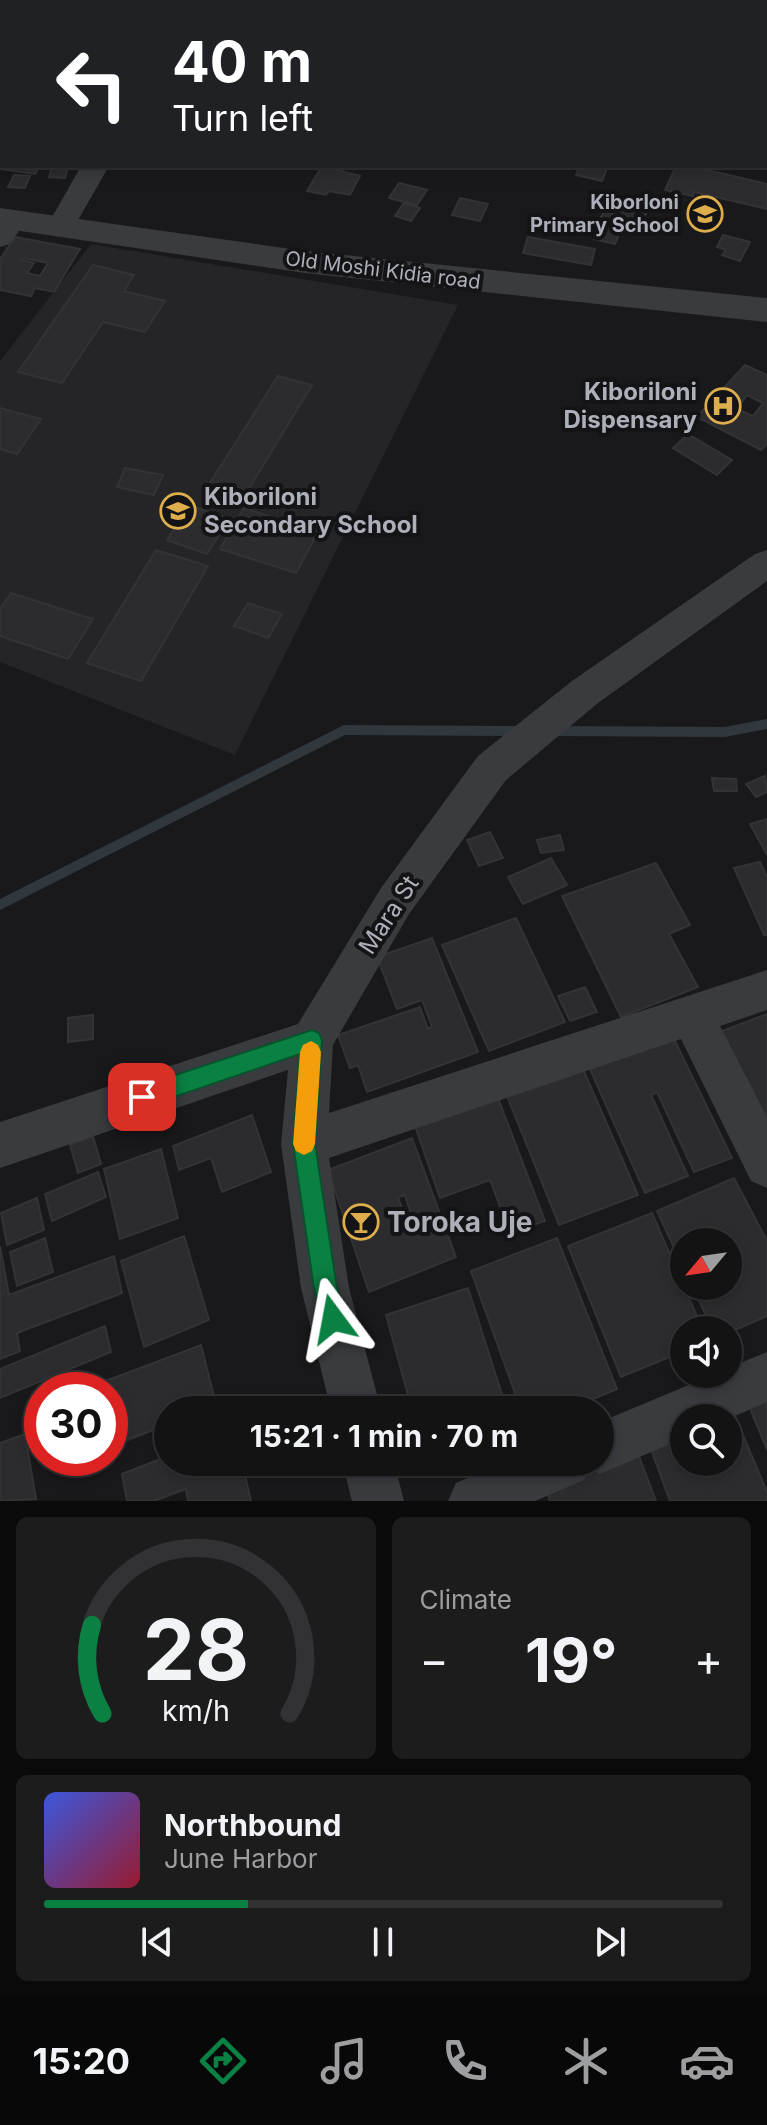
<!DOCTYPE html>
<html lang="en">
<head>
<meta charset="utf-8">
<style>
  :root { --surface:#131314; --page:#1c1c1d; --text:#f1f3f6; --muted:#9d9ea0; --line:#323234; --accent:#0b8043 }
  body { margin:0; font-family:Inter,sans-serif; background:var(--page); color:var(--text); height:100vh; display:flex; flex-direction:column; font-size:30px; white-space:nowrap }
  * { box-sizing:border-box; margin:0 }
  p { font-size:26px; color:var(--muted) }
  .icon { flex:none; width:44px; height:44px; fill:none; stroke:currentColor; stroke-width:2; stroke-linecap:round; stroke-linejoin:round }
  .map { position:relative; height:1501px; overflow:hidden }
  .details { display:flex; flex-direction:column; gap:16px; padding:16px; background:#0a0a0b; flex:1 }
  .details>* { flex:none }
  .guide { position:absolute; left:0px; top:0px; width:768px; height:168px; box-shadow:0 4px 12px #0003,0 0 0 2px var(--line); background:#202124; color:#fff; overflow:hidden }
  .needle { width:52px; rotate:241deg }
  .controls { position:absolute; left:670px; top:1228px; display:grid; gap:16px }
  .controls a { display:grid; place-items:center; width:72px; height:72px; border-radius:50%; background:var(--surface); box-shadow:0 4px 12px #0003,0 0 0 2px var(--line); font-size:40px }
  .speed { position:absolute; left:24px; top:1372px; display:flex; gap:16px; font-size:40px; font-weight:700; text-align:center }
  .speed>* { display:grid; place-content:center; width:104px; height:104px; border-radius:50%; background:var(--surface); box-shadow:0 4px 12px #0003,0 0 0 2px var(--line); line-height:1 }
  .speed .limit { border:12px solid #d22; background:#fff; color:#111 }
  .pin { position:absolute; display:grid; place-items:center; width:68px; height:68px; color:#fff; margin:-34px; border-radius:16px; box-shadow:0 4px 12px #0006 }
  .me { position:absolute; width:88px; margin:-44px; rotate:347deg; stroke-linejoin:round; filter:drop-shadow(0 0 6px #0008) }
  .turn { display:flex; align-items:center; gap:28px; height:168px; padding:0 40px; font-size:36px }
  .turn .icon { width:104px; height:104px; stroke-width:2.5 }
  .turn b { display:block; font-size:56px; line-height:68px }
  .big { font-size:60px; font-weight:700; line-height:1.1 }
  .details .widget { flex:1; display:flex; flex-direction:column; justify-content:center; gap:12px; min-width:0; padding:0 28px; border-radius:12px; background:var(--page) }
  .details .dial { align-items:center; gap:0 }
  .dial svg { height:208px; overflow:visible; fill:none; stroke:var(--line); stroke-width:7; stroke-linecap:round; text-anchor:middle }
  .dial text { fill:var(--text); stroke:none }
  .song { display:flex; align-items:center; gap:24px }
  .cover { width:96px; height:96px; border-radius:12px; background:linear-gradient(135deg,hsl(230 70% 55%),hsl(350 70% 35%)) }
  .played { height:8px; border-radius:4px; background:linear-gradient(90deg,var(--accent) 30%,var(--line) 30%) }
  .keys { display:flex; justify-content:space-around; direction:ltr }
  .heat { display:flex; justify-content:space-between; align-items:center; font-size:44px; direction:ltr }
  .details .tiles { flex:1; display:grid; gap:16px; grid-template-columns:1fr 1fr }
  .widget:last-child { grid-column:span 2 }
  .trip { position:absolute; left:154px; top:1396px; width:460px; height:80px; border-radius:40px; background:var(--surface); box-shadow:0 4px 12px #0003,0 0 0 2px var(--line); font-weight:700; line-height:80px; text-align:center }
  .tab-bar { display:flex; height:128px; justify-content:space-around; align-items:center; background:#080808; color:var(--muted) }
  .tab-bar .icon { width:56px; height:56px }
  .tab-bar .selected { color:var(--accent) }
  .tab-bar b { font-size:36px; color:var(--text) }
  .map>svg:first-child { display:block }
  .built { fill:#252528 }
  .lines { fill:none; stroke-linecap:round; stroke-linejoin:round }
  .stream { fill:#30383d; fill-rule:evenodd }
  .building { fill:#2c2c2f; stroke:#333336; stroke-width:2; fill-rule:evenodd }
  .minor { fill:#3a3b3f; fill-rule:evenodd }
  .tertiary { fill:#3a3b3f; fill-rule:evenodd }
  .route { fill:#0b8043; stroke:#07532c; stroke-width:2 }
  .slow { fill:#f59e0b }
  .labels { text-anchor:middle; stroke-width:8; stroke-linejoin:round; paint-order:stroke }
  .far-poi-label { font-size:20px; font-weight:bold; fill:#adb0b9; stroke:#141416; text-anchor:end }
  .far-street-label { font-size:20px; fill:#adb0b9; stroke:#141416 }
  .poi-label { font-size:24px; font-weight:bold; fill:#adb0b9; stroke:#141416; text-anchor:end }
  .street-label { font-size:24px; fill:#adb0b9; stroke:#141416 }
  .near-poi-label { font-size:28px; font-weight:bold; fill:#adb0b9; stroke:#141416; text-anchor:start }
</style>
</head>
<body>
<div class="map">
<svg width="767" height="1501" viewBox="0 0 767 1501">
  <rect width="100%" height="100%" fill="#19191b"/>
  <path class="built" d="M 91,244 L 458,305 L 235,755 L 0,662 L 0,361 Z"/>
  <g class="lines">
    <path class="stream" d="M 767,719 L 767,729 L 725,737 L 551,736 L 547,734 L 546,731 L 547,728 L 551,726 L 725,727 Z
      M 344,725 L 522,726 L 526,728 L 527,731 L 526,734 L 522,736 L 345,735 L 0,910 L 0,899 Z"/>
  </g>
  <path class="building" d="M 2,163 L 2,166 L 40,166 L 35,174 L 0,169 Z
    M 52,166 L 68,167 L 65,178 L 49,177 Z
    M 322,166 L 360,176 L 350,195 L 329,191 L 326,195 L 307,191 Z
    M 574,166 L 608,166 L 602,181 L 576,175 L 579,167 Z
    M 676,166 L 690,166 L 767,184 L 767,209 L 694,192 L 693,196 L 665,190 Z
    M 14,175 L 30,176 L 25,188 L 8,187 Z
    M 399,183 L 427,190 L 417,205 L 389,198 Z
    M 460,198 L 488,204 L 480,221 L 452,215 Z
    M 612,200 L 648,210 L 635,231 L 599,220 Z
    M 404,203 L 420,208 L 411,221 L 395,216 Z
    M 600,223 L 622,228 L 615,244 L 594,239 Z
    M 723,235 L 750,242 L 740,261 L 722,255 L 726,250 L 717,247 Z
    M 15,237 L 80,249 L 54,292 L 35,288 L 31,296 L 0,290 L 0,259 ZM 23,258 L 48,263 L 40,276 L 27,273 L 34,263 L 21,260 Z
    M 528,237 L 595,249 L 591,265 L 523,253 Z
    M 93,265 L 134,275 L 124,291 L 165,301 L 145,332 L 103,322 L 62,383 L 18,372 Z
    M 745,365 L 767,375 L 767,444 L 761,450 L 697,417 ZM 747,395 L 763,403 L 753,416 L 737,409 Z
    M 278,376 L 312,385 L 242,500 L 206,489 Z
    M 0,408 L 41,419 L 17,454 L 0,449 Z
    M 688,434 L 732,460 L 717,475 L 673,448 Z
    M 125,468 L 163,475 L 154,495 L 117,487 Z
    M 189,505 L 229,519 L 207,554 L 167,540 Z
    M 244,508 L 318,532 L 296,573 L 220,549 Z
    M 156,550 L 208,566 L 141,681 L 87,663 Z
    M 11,593 L 93,619 L 68,659 L 0,636 L 0,609 Z
    M 248,603 L 282,614 L 268,638 L 234,626 Z
    M 765,776 L 767,792 L 756,797 L 746,784 Z
    M 712,778 L 736,779 L 737,791 L 714,791 Z
    M 767,819 L 767,855 L 750,824 Z
    M 490,832 L 503,858 L 479,866 L 467,840 Z
    M 560,835 L 564,850 L 541,853 L 537,840 Z
    M 551,858 L 567,885 L 523,904 L 508,877 Z
    M 760,862 L 767,877 L 767,935 L 764,935 L 734,868 Z
    M 656,863 L 690,925 L 669,934 L 698,987 L 621,1017 L 562,896 Z
    M 516,918 L 565,1022 L 489,1051 L 442,945 Z
    M 432,938 L 478,1052 L 367,1092 L 358,1065 L 350,1068 L 338,1035 L 420,1007 L 428,1029 L 432,1027 L 422,1000 L 397,1009 L 377,957 Z
    M 585,987 L 597,1012 L 570,1021 L 558,996 Z
    M 767,1014 L 767,1137 L 714,1034 Z
    M 93,1015 L 93,1039 L 68,1042 L 68,1018 Z
    M 673,1037 L 732,1158 L 694,1172 L 657,1092 L 651,1095 L 688,1176 L 645,1193 L 589,1067 Z
    M 583,1069 L 638,1195 L 559,1225 L 507,1096 Z
    M 498,1098 L 545,1221 L 510,1233 L 490,1180 L 440,1198 L 415,1126 Z
    M 252,1115 L 271,1172 L 222,1192 L 211,1158 L 179,1170 L 173,1146 Z
    M 93,1136 L 101,1164 L 78,1173 L 70,1145 Z
    M 412,1138 L 456,1257 L 369,1292 L 328,1170 ZM 405,1195 L 414,1224 L 408,1227 L 398,1197 Z
    M 161,1149 L 178,1218 L 120,1239 L 104,1169 Z
    M 98,1172 L 106,1197 L 52,1221 L 45,1194 Z
    M 734,1178 L 767,1241 L 767,1316 L 728,1333 L 728,1330 L 713,1330 L 692,1286 L 728,1286 L 728,1242 L 684,1242 L 684,1269 L 657,1211 Z
    M 37,1198 L 44,1230 L 7,1245 L 1,1213 Z
    M 652,1213 L 703,1330 L 684,1330 L 684,1351 L 621,1377 L 568,1246 Z
    M 184,1236 L 209,1320 L 144,1347 L 121,1261 Z
    M 45,1238 L 53,1272 L 17,1286 L 10,1252 Z
    M 557,1238 L 617,1389 L 567,1410 L 521,1410 L 471,1271 Z
    M 0,1246 L 9,1295 L 114,1256 L 122,1293 L 17,1333 L 20,1351 L 0,1359 Z
    M 468,1288 L 507,1410 L 412,1410 L 386,1315 Z
    M 105,1326 L 111,1352 L 0,1398 L 0,1369 Z
    M 201,1345 L 216,1405 L 204,1410 L 168,1410 L 168,1424 L 110,1447 L 110,1390 L 96,1390 L 95,1385 Z
    M 767,1383 L 767,1450 L 743,1391 Z
    M 733,1411 L 767,1492 L 767,1501 L 670,1501 L 649,1444 L 684,1430 L 684,1462 L 728,1462 L 728,1418 Z
    M 25,1434 L 36,1499 L 0,1501 L 0,1443 Z
    M 637,1451 L 656,1501 L 550,1501 L 545,1487 Z
    M 168,1456 L 168,1462 L 242,1462 L 251,1501 L 188,1501 L 186,1489 L 154,1501 L 127,1501 L 122,1474 Z"/>
  <g class="lines">
    <path class="minor" d="M 175,0 L 199,0 L 199,2 L 175,2 Z
      M 81,166 L 109,166 L 70,234 L 60,237 L 50,234 L 46,228 Z
      M 12,211 L 22,214 L 26,220 L 10,244 L 0,247 L 0,217 Z
      M 767,550 L 767,581 L 598,703 L 506,780 L 409,914 L 333,1045 L 329,1113 L 767,970 L 767,1010 L 720,1026 L 767,1117 L 767,1188 L 751,1181 L 681,1039 L 329,1158 L 349,1288 L 381,1410 L 331,1410 L 301,1288 L 281,1144 L 288,1070 L 0,1168 L 0,1122 L 298,1024 L 381,888 L 478,756 L 572,681 L 755,554 Z
      M 767,1352 L 767,1402 L 728,1419 L 684,1418 L 684,1438 L 600,1474 L 589,1469 L 584,1480 L 535,1501 L 448,1501 L 456,1483 L 505,1462 L 600,1462 L 600,1422 L 715,1374 L 728,1374 L 728,1368 Z
      M 342,1462 L 394,1462 L 404,1501 L 352,1501 Z"/>
    <path class="tertiary" d="M 0,208 L 305,251 L 767,298 L 767,322 L 305,273 L 0,228 Z"/>
  </g>
  <path class="route" d="M 312,1030 L 319,1033 L 322,1040 L 315,1144 L 337,1288 L 345,1319 L 341,1327 L 333,1330 L 325,1327 L 314,1288 L 293,1144 L 300,1054 L 142,1108 L 134,1105 L 131,1097 L 134,1089 L 142,1086 Z"/>
  <path class="slow" d="M 311,1041 L 318,1045 L 321,1052 L 315,1144 L 312,1151 L 304,1155 L 296,1151 L 293,1144 L 300,1052 L 303,1045 Z"/>
  <defs>
    <symbol id="school-ring" viewBox="-11 -11 22 22"><circle r="9.5" fill="#141416" stroke="#deae4d" stroke-width="1.5"/><path d="M0-5L7-2L0 1L-7-2ZM-4 1L0 2.5L4 1V4Q0 6-4 4Z" fill="#deae4d"/></symbol>
    <symbol id="hospital-ring" viewBox="-11 -11 22 22"><circle r="9.5" fill="#141416" stroke="#deae4d" stroke-width="1.5"/><path d="M-5-5h3v3.5h4V-5h3V5h-3V1.5h-4V5h-3Z" fill="#deae4d"/></symbol>
    <symbol id="bar-ring" viewBox="-11 -11 22 22"><circle r="9.5" fill="#141416" stroke="#deae4d" stroke-width="1.5"/><path d="M-6-5H6L.8 .8V4.5H3.5V6h-7V4.5H-.8V.8Z" fill="#deae4d"/></symbol>
  </defs>
  <g fill-rule="evenodd">
    <use href="#school-ring" x="685" y="194" width="40" height="40"/>
    <use href="#hospital-ring" x="703" y="386" width="40" height="40"/>
    <use href="#school-ring" x="158" y="491" width="40" height="40"/>
    <use href="#bar-ring" x="341" y="1202" width="40" height="40"/>
  </g>
  <g class="labels">
    <g class="far-poi-label">
      <text x="679" y="209">Kiborloni<tspan x="679" dy="23">Primary School</tspan></text>
    </g>
    <g class="far-street-label">
      <text transform="translate(383 270) rotate(7)" y="7">Old Moshi Kidia road</text>
    </g>
    <g class="poi-label">
      <text x="697" y="400">Kiboriloni<tspan x="697" dy="28">Dispensary</tspan></text>
      <text x="204" y="505" text-anchor="start">Kiboriloni<tspan x="204" dy="28">Secondary School</tspan></text>
    </g>
    <g class="street-label">
      <text transform="translate(389 915) rotate(-57)" y="8">Mara St</text>
    </g>
    <g class="near-poi-label">
      <text x="387" y="1232">Toroka Uje</text>
    </g>
  </g>
</svg>
<div class="controls">
<a><svg class="needle" viewBox="-14 -14 28 28"><path d="M0-13l5 13h-10z" fill="#e53935"/><path d="M0 13l5-13h-10z" fill="#9d9ea0"/></svg></a>
<a><svg class="icon" aria-label="sound" viewBox="0 0 24 24"><path d="M4 9h4l5-4v14l-5-4H4zM17 9q2 3 0 6"/></svg></a>
<a><svg class="icon" aria-label="search" viewBox="0 0 24 24"><circle cx="10" cy="10" r="6"/><path d="M15 15l6 6"/></svg></a>
</div>
<div class="speed"><div class="limit">30</div></div>
<div class="pin" style="left:142px;top:1097px;background:#d93025"><svg class="icon" aria-label="arrive" viewBox="0 0 24 24"><path d="M6 21V4h12l-3 4 3 4H6"/></svg></div>
<svg class="me" style="left:333px;top:1319px" viewBox="-20 -20 40 40"><path d="M0-17L14 15 0 8-14 15z" fill="#0b8043" stroke="#fff" stroke-width="4"/></svg>
<div class="trip">15:21 · 1 min · 70 m</div>
<div class="guide">
<div class="turn"><svg class="icon" aria-label="left" viewBox="0 0 24 24"><path d="M17 20v-9H6M10 6l-5 5 5 5"/></svg><div><b>40 m</b>Turn left</div></div>
</div>
</div>
<section class="details">
<div class="tiles">
<div class="widget dial"><svg viewBox="0 0 100 80">
<path d="M14 69A42 42 0 1 1 86 69"/>
<path d="M14 69A42 42 0 0 1 10 35" stroke="#0b8043"/>
<text x="50" y="56" font-size="32" font-weight="700">28</text>
<text x="50" y="72" font-size="11">km/h</text>
</svg></div>
<div class="widget"><p>Climate</p>
<div class="heat"><a>−</a><b class="big">19°</b><a>+</a></div>
</div>
<div class="widget">
<div class="song"><i class="cover"></i><div><b>Northbound</b><p>June Harbor</p></div></div>
<div class="played"></div>
<div class="keys"><svg class="icon" aria-label="previous" viewBox="0 0 24 24"><path d="M18 5L8 12l10 7zM5 5v14"/></svg><svg class="icon" aria-label="pause" viewBox="0 0 24 24"><path d="M8 5v14M16 5v14"/></svg><svg class="icon" aria-label="next" viewBox="0 0 24 24"><path d="M6 5l10 7-10 7zM19 5v14"/></svg></div>
</div>
</div>
</section>
<nav class="tab-bar">
<b>15:20</b>
<svg class="icon selected" aria-label="directions" viewBox="0 0 24 24"><path d="M12 3l9 9-9 9-9-9zM9 14v-3h6M13 9l2 2-2 2"/></svg>
<svg class="icon" aria-label="music" viewBox="0 0 24 24"><path d="M9 18V5l10-2v13"/><circle cx="6" cy="18" r="3"/><circle cx="16" cy="16" r="3"/></svg>
<svg class="icon" aria-label="phone" viewBox="0 0 24 24"><path d="M5 4h4l2 5-3 2q2 4 5 5l2-3 5 2v4C11 20 4 13 5 4z"/></svg>
<svg class="icon" aria-label="climate" viewBox="0 0 24 24"><path d="M12 3v18M4 7l16 10M4 17L20 7"/></svg>
<svg class="icon" aria-label="car" viewBox="0 0 24 24"><path d="M5 17H2v-5l4-1 3-4h7l3 4 3 1v5h-3M9 17h6M6 11h13"/><circle cx="7" cy="17" r="2"/><circle cx="17" cy="17" r="2"/></svg>
</nav>
</body>
</html>
